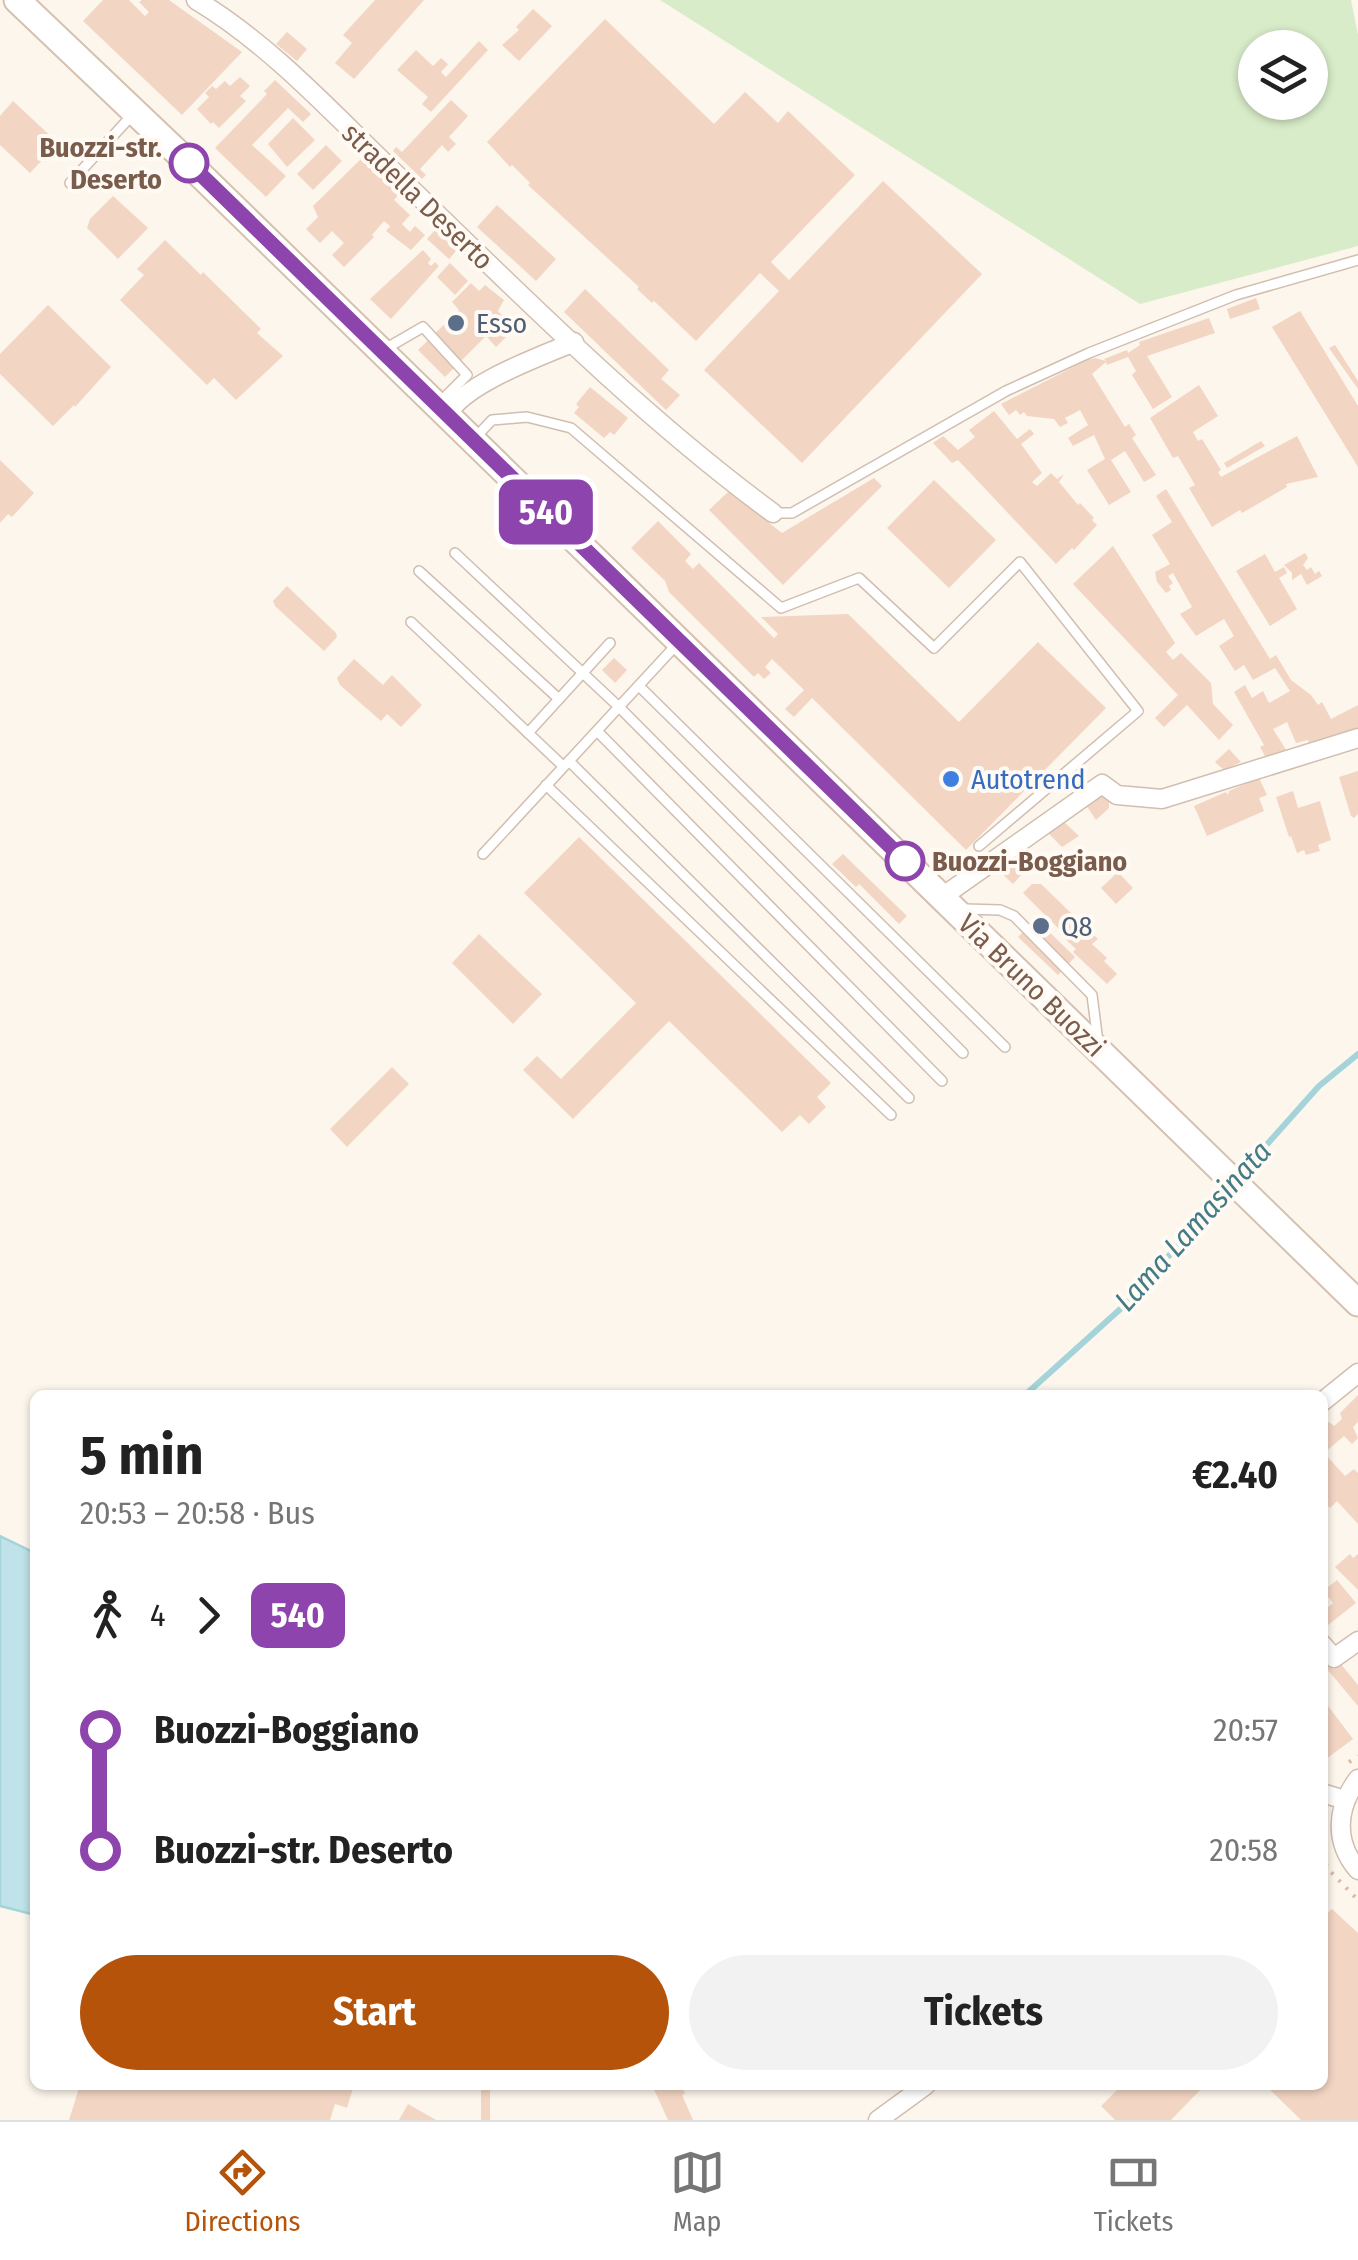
<!DOCTYPE html>
<meta charset="utf-8">
<style>
body{margin:0;font-family:"Fira Sans Condensed",sans-serif;background:#f2f2f2;color:#222;height:100vh;display:flex;flex-direction:column;font-size:38px;white-space:nowrap}
*{box-sizing:border-box;margin:0}
p{font-size:32px;color:#767676}
.icon{flex:none;width:55px;height:55px;fill:none;stroke:currentColor;stroke-width:2;stroke-linecap:round;stroke-linejoin:round}
.map{position:relative;flex:1;overflow:hidden}
.details{position:absolute;left:30px;top:1390px;width:1298px;height:700px;display:flex;flex-direction:column;background:#fff;border-radius:15px;box-shadow:0 2px 8px #0004}
.details>*{flex:none}
.badge{padding:0 20px;border-radius:15px;font-size:35px;line-height:65px}
.buttons{position:absolute;left:1238px;top:30px;display:grid;gap:20px}
.buttons a{display:grid;place-items:center;width:90px;height:90px;border-radius:50%;background:#fff;box-shadow:0 2px 8px #0004;font-size:50px}
.map>.badge{position:absolute;translate:-50% -50%;box-shadow:0 0 0 5px #fff}
.legs{display:flex;align-items:center;gap:15px;height:110px;padding:0 50px;font-size:32px}
.legs p{margin-inline-start:auto}
.summary{display:flex;align-items:center;justify-content:space-between;height:170px;padding:0 50px}
h1{font-size:55px;font-weight:700;line-height:75px}
.button{display:flex;gap:20px;margin-top:auto;padding:20px 50px}
.button a{flex:1;height:115px;border-radius:60px;background:#b45309;color:#fff;font-size:40px;font-weight:700;line-height:115px;text-align:center}
.button a+a{background:#f2f2f2;color:#222}
ul{padding:0 50px;list-style:none}
li{display:flex;align-items:center;gap:35px;height:120px;font-size:38px}
li i{display:grid;place-items:center;width:15px;height:100%;margin:0 12px;background:currentColor}
li i::after{content:'';width:25px;height:25px;margin:-12px;border:8px solid;border-radius:50%;background:#fff}
li p{margin-inline-start:auto}
li:first-child i{background:linear-gradient(#0000 50%,currentColor 0)}
li:last-child i{background:linear-gradient(currentColor 50%,#0000 0)}
.menu{display:flex;justify-content:space-around;align-items:center;height:140px;border-top:2px solid #e0e0e0;background:#fff;font-size:28px;color:#767676}
.menu a{display:grid;justify-items:center;gap:5px}
.menu .on{color:#b45309}
.map>svg:first-child{display:block}
.green{fill:#d8ecc9;fill-rule:evenodd}
.water{fill:#bfe3e8;stroke:#a5d3da;stroke-width:2.5}
.lines{fill:none;stroke-linecap:round;stroke-linejoin:round}
.stream{stroke:#a5d3da;stroke-width:6}
.building{fill:#f3d5c3}
.service-casing{stroke:#d1beb0;stroke-width:12}
.minor-casing{stroke:#d1beb0;stroke-width:21}
.secondary-casing{stroke:#d6c0b0;stroke-width:29}
.path{stroke:#d9b8a5;stroke-width:4;stroke-dasharray:2.5 8;stroke-linecap:butt}
.service{stroke:#fff;stroke-width:9}
.minor{stroke:#fff;stroke-width:18}
.secondary{stroke:#fff;stroke-width:25}
.line-1-casing{stroke:#fff;stroke-width:22}
.line-1{stroke:#8e44ad;stroke-width:15}
.stop-1-dot{fill:#fff;stroke:#8e44ad;stroke-width:5}
.service-dot{fill:#5c6f8a;stroke:#fffaf3;stroke-width:4}
.shop-dot{fill:#3f7fe0;stroke:#fffaf3;stroke-width:4}
.labels{text-anchor:middle;stroke-width:8;stroke-linejoin:round;paint-order:stroke}
.stop-label{font-size:28px;font-weight:bold;fill:#7a5c4d;stroke:#fffaf3;text-anchor:end}
.street-label{font-size:28px;fill:#7a5c4d;stroke:#fffaf3}
.service-label{font-size:28px;fill:#4e5e75;stroke:#fffaf3;text-anchor:start}
.shop-label{font-size:28px;fill:#366cbe;stroke:#fffaf3;text-anchor:start}
.water-label{font-size:30px;font-style:italic;fill:#437c86;stroke:#fffaf3}
</style>
<div class="map">
<svg width="1358" height="2120" viewBox="0 0 1358 2120">
<rect width="100%" height="100%" fill="#fdf6ec"/>
<path class="green" d="M660 0H1351L1358 35V246L1140 304ZM1255 48H1310V102H1255Z"/>
<path class="water" d="M0 1536 35 1553V1915L0 1906Z"/>
<g class="lines">
<g class="stream">
<path d="M1237 1178 1319 1086 1358 1054"/>
<path d="M1025 1395 1127 1303 1229 1188"/>
</g>
</g>
<g class="building">
<path d="M103 0H129L145 16 149 12 139 2 142 0H169L242 52 182 115 83 21Z"/>
<path d="M375 0H424L354 79 335 63 352 43 343 35Z"/>
<path d="M533 9 552 26 519 61 502 45 519 30 516 27Z"/>
<path d="M605 19 714 124 745 92 778 123 788 111 855 175 771 262 789 280 883 181 982 274 802 463 704 370 779 291 760 273 696 341 654 301 652 303 637 289 639 287 528 185 530 183 512 165 510 167 487 142Z"/>
<path d="M287 32 307 49 297 61 276 44Z"/>
<path d="M479 41 488 50 431 112 422 104 428 97 397 70 416 50 433 66 441 58 448 64 441 72 446 77Z"/>
<path d="M240 77 250 86 240 96 246 101 219 128 213 122 211 124 197 109 209 97 205 93 212 86 216 89 225 81 230 86Z"/>
<path d="M275 80 311 114 303 122 288 108 252 145 286 176 266 197 215 148 267 94 264 91Z"/>
<path d="M451 100 468 116 449 137 456 144 448 152 442 145 420 169 426 175 422 179 393 151 396 147 402 152Z"/>
<path d="M13 101 58 143 30 173 0 145V116Z"/>
<path d="M293 118 315 140 287 167 268 144Z"/>
<path d="M326 145 342 161 313 190 297 174Z"/>
<path d="M361 159 399 194 394 200 410 215 402 224 410 232 415 226 425 235 411 250 386 231 390 226 384 221 372 235 374 237 344 267 332 255 344 243 332 231 320 243 306 229 318 217 313 206Z"/>
<path d="M113 196 148 228 118 259 87 228 90 219Z"/>
<path d="M497 205 556 259 536 281 477 227Z"/>
<path d="M436 229 458 249 449 259 427 239Z"/>
<path d="M165 240 201 275 203 272 261 329 257 333 283 356 236 400 214 378 207 385 120 300 144 275 137 269Z"/>
<path d="M423 250 431 259 428 263 431 266 435 262 439 266 391 319 370 299Z"/>
<path d="M450 263 468 281 455 295 437 277Z"/>
<path d="M471 283 479 291 485 285 504 300 498 311 515 328 496 347 486 336 445 377 418 350 459 310 452 302Z"/>
<path d="M585 289 669 370 661 379 680 395 666 410 564 312Z"/>
<path d="M1256 298 1260 309 1230 319 1227 309Z"/>
<path d="M48 305 111 367 75 407 74 405 53 426 0 374V354Z"/>
<path d="M1300 311 1358 406V467L1272 327Z"/>
<path d="M1209 318 1215 333 1147 356 1172 397 1153 409 1132 375 1136 371 1128 357 1107 365 1106 362 1092 374 1125 427 1129 424 1136 435 1132 438 1156 475 1144 482 1125 451 1111 460 1131 492 1109 505 1087 470 1105 459 1094 435 1073 446 1068 438 1088 425 1080 410 1065 418 1068 423 1060 427 1054 419 1027 416 1024 412 1020 415 1016 410 1009 415 1001 404 1085 361 1095 358 1106 361 1104 359 1127 350 1128 353 1140 345 1139 342Z"/>
<path d="M1335 345 1358 381V389L1329 348Z"/>
<path d="M1199 385 1218 416 1193 432 1198 441 1202 439 1221 470 1218 472 1221 477 1297 436 1318 477 1286 484 1287 487 1242 513 1240 510 1212 527 1189 488 1195 485 1178 456 1173 458 1150 418Z"/>
<path d="M590 387 628 418 614 435 610 432 604 438 574 413 579 407 576 404Z"/>
<path d="M994 411 1017 439 1030 429 1034 434 1021 444 1042 473 1032 482 1037 486 1051 473 1057 479 1064 474 1059 482 1078 505 1080 503 1094 518 1092 520 1097 525 1074 550 1072 548 1056 564 958 460 952 463 933 443 943 436 958 450 975 437 969 430Z"/>
<path d="M1261 441 1265 446 1227 468 1224 463Z"/>
<path d="M0 460 34 493 12 517 8 514 0 523Z"/>
<path d="M874 478 882 486 783 585 709 510 729 491 782 533Z"/>
<path d="M934 480 996 540 949 588 887 528Z"/>
<path d="M1166 489 1270 659 1276 655 1291 680 1311 695 1318 705 1322 702 1331 719 1358 705V735L1310 748 1308 740 1296 743 1287 722 1273 729 1288 753 1266 758 1260 747 1264 745 1234 692 1245 685 1252 698 1263 691 1269 703 1290 691 1275 668 1253 680 1244 665 1235 671 1219 646 1234 636 1224 619 1196 636 1180 614 1192 607 1173 573 1168 576 1173 583 1169 586 1171 590 1166 593 1157 582 1155 572 1170 564 1152 535 1172 522 1156 496Z"/>
<path d="M658 521 691 554 685 561 693 569 699 563 774 638 778 634 761 617 848 614 959 722 1038 642 1106 708 966 850 812 698 794 717 785 709 804 690 772 659 765 667 771 673 764 679 758 673 754 677 669 592 665 581 631 548Z"/>
<path d="M1113 546 1175 643 1166 652 1173 660 1181 653 1211 683 1213 704 1233 725 1219 740 1187 705 1164 727 1155 718 1178 695 1073 584Z"/>
<path d="M1305 553 1308 558 1303 565 1307 570 1311 567 1315 574 1319 571 1322 576 1307 585 1301 574 1292 580V573L1284 565Z"/>
<path d="M1265 554 1275 572 1284 567 1287 573 1279 578 1297 609 1270 626 1236 571Z"/>
<path d="M287 586 336 633 337 637 324 651 275 606 273 601Z"/>
<path d="M614 658 627 670 615 683 602 670Z"/>
<path d="M354 659 383 685 392 675 422 705 401 727 387 714 381 721 340 685 337 678Z"/>
<path d="M1229 749 1241 762 1224 770 1215 762Z"/>
<path d="M1358 771V814L1354 818 1351 816 1339 777Z"/>
<path d="M1259 778 1267 795 1259 798 1264 811 1207 836 1194 806 1226 792 1228 795 1229 791Z"/>
<path d="M1293 791 1298 808 1320 801 1331 840 1318 845 1320 851 1306 855 1304 850 1297 853 1291 836 1289 837 1276 797Z"/>
<path d="M1109 796V808L1096 820 1086 805 1097 797Z"/>
<path d="M1063 821 1079 836 1062 847 1047 832Z"/>
<path d="M579 837 831 1083 817 1097 826 1107 809 1124 800 1115 782 1132 669 1021 573 1119 523 1070 537 1056 561 1079 636 1003 524 893Z"/>
<path d="M843 854 907 916 899 924 859 884 856 887 832 864Z"/>
<path d="M1006 859 1022 874 1013 884 995 867Z"/>
<path d="M1118 872 1133 888 1116 904 1101 888Z"/>
<path d="M1032 884H1041L1098 939 1092 944 1107 958 1104 961 1117 974 1107 984 1073 952 1076 949 1059 933 1061 931 1023 893Z"/>
<path d="M1036 919 1075 957 1058 975 1018 937Z"/>
<path d="M479 934 542 994 513 1024 452 963Z"/>
<path d="M392 1067 409 1084 347 1147 330 1129Z"/>
<path d="M1358 1395V1422L1353 1427 1358 1438 1352 1444 1344 1436 1324 1453 1345 1476 1354 1469 1358 1473V1524L1337 1501 1330 1508 1322 1500V1427L1329 1422 1334 1426 1342 1419 1340 1413Z"/>
<path d="M1350 1554 1353 1558 1358 1554V1590L1335 1567Z"/>
<path d="M1337 1580 1356 1603 1328 1625 1322 1612 1333 1603 1323 1591Z"/>
<path d="M1322 1655 1334 1669 1340 1663 1358 1685V1706L1322 1663Z"/>
<path d="M1322 1698 1353 1739 1322 1762Z"/>
<path d="M1332 1909 1358 1933V2120H1301L1265 2085H1322V1917Z"/>
<path d="M80 2085H354L347 2108 335 2104 330 2120H69Z"/>
<rect x="481" y="2085" width="9" height="35"/>
<path d="M652 2085H681L685 2094 682 2095 693 2120H668Z"/>
<path d="M1122 2085H1205L1171 2120H1115L1101 2106Z"/>
<path d="M408 2104 436 2120H399Z"/>
</g>
<g class="lines">
<g class="service-casing">
<g id="service">
<path d="M70 183 133 114"/>
<path d="M385 349 423 327 467 375 439 403"/>
<path d="M475 438 492 420 527 417 571 428 781 608 859 578 934 648 1020 562 1138 711 979 846"/>
<path d="M773 513H792L1006 391 1089 353 1236 295 1358 260"/>
<path d="M455 553 619 707 963 1053"/>
<path d="M419 571 559 699"/>
<path d="M411 622 563 766"/>
<path d="M639 686 1005 1047"/>
<path d="M597 731 942 1081"/>
<path d="M528 733 610 643"/>
<path d="M569 761 909 1098"/>
<path d="M546 785 891 1115"/>
<path d="M483 854 678 643"/>
<path d="M965 909 1000 910 1014 916 1092 995 1098 1042"/>
</g>
</g>
<g class="minor-casing">
<g id="minor">
<path d="M196 0C273 46 337 118 401 179 519 293 641 416 773 513"/>
<path d="M447 415C465 383 539 357 574 342"/>
<path d="M942 897 1102 784 1117 795 1162 799 1358 738"/>
<path d="M1322 1402 1358 1373"/>
<path d="M1322 1644 1334 1658 1358 1641"/>
<path d="M1358 1779C1336 1808 1334 1842 1358 1870"/>
<path d="M1322 1793 1345 1800"/>
<path d="M878 2120 926 2085"/>
</g>
</g>
<g class="secondary-casing">
<path id="secondary" d="M17 0 179 154 1358 1303"/>
</g>
<g class="path">
<path d="M1349 1762 1358 1756"/>
<path d="M1322 1854 1328 1869 1358 1900"/>
</g>
<use href="#service" class="service"/>
<use href="#minor" class="minor"/>
<use href="#secondary" class="secondary"/>
</g>
<g class="lines">
<g class="line-1-casing">
<path id="line-1" d="M189 163 905 861"/>
</g>
<use href="#line-1" class="line-1"/>
</g>
<g class="stop-1-dot">
<circle cx="189" cy="163" r="18"/>
<circle cx="905" cy="861" r="18"/>
</g>
<g class="service-dot">
<circle cx="456" cy="323" r="10"/>
<circle cx="1041" cy="926" r="10"/>
</g>
<circle class="shop-dot" cx="951" cy="779" r="10"/>
<g class="labels">
<g class="stop-label">
<text x="162" y="157">Buozzi-str.<tspan x="162" dy="32">Deserto</tspan></text>
<text x="932" y="871" text-anchor="start">Buozzi-Boggiano</text>
</g>
<g class="street-label">
<text transform="translate(418 196) rotate(44)" y="10">stradella Deserto</text>
<text transform="translate(1032 985) rotate(44)" y="10">Via Bruno Buozzi</text>
</g>
<g class="service-label">
<text x="476" y="333">Esso</text>
<text x="1061" y="936">Q8</text>
</g>
<g class="shop-label">
<text x="971" y="789">Autotrend</text>
</g>
<g class="water-label">
<text transform="translate(1193 1226) rotate(-48)" y="10">Lama Lamasinata</text>
</g>
</g>
</svg>
<div class="buttons">
<a><svg class="icon" aria-label="layers" viewBox="0 0 24 24"><path d="M12 4l9 5-9 5-9-5zM3 14l9 5 9-5"/></svg></a>
</div>
<b class="badge" style="left:546px;top:512px;background:#8e44ad;color:#fff">540</b>
<section class="details">
<div class="summary"><div><h1>5 min</h1><p>20:53 – 20:58 · Bus</p></div><b>€2.40</b></div>
<div class="legs"><svg class="icon" aria-label="walk" viewBox="0 0 24 24"><circle cx="13" cy="4" r="2"/><path d="M13 8l-2 6 4 7M11 14l-3 7M7 12l3-4h3l4 4"/></svg>4<svg class="icon" aria-label="forward" viewBox="0 0 24 24"><path d="M9 5l7 7-7 7"/></svg><b class="badge" style="background:#8e44ad;color:#fff">540</b></div>
<ul>
<li><i style="color:#8e44ad"></i><b>Buozzi-Boggiano</b><p>20:57</p></li>
<li><i style="color:#8e44ad"></i><b>Buozzi-str. Deserto</b><p>20:58</p></li>
</ul>
<div class="button"><a>Start</a><a>Tickets</a></div>
</section>
</div>
<nav class="menu">
<a class="on"><svg class="icon" aria-label="directions" viewBox="0 0 24 24"><path d="M12 3l9 9-9 9-9-9zM9 14v-3h6M13 9l2 2-2 2"/></svg>Directions</a>
<a><svg class="icon" aria-label="map" viewBox="0 0 24 24"><path d="M3 6l6-2 6 2 6-2v14l-6 2-6-2-6 2zM9 4v14M15 6v14"/></svg>Map</a>
<a><svg class="icon" aria-label="tickets" viewBox="0 0 24 24"><path d="M3 7h18v10H3zM15 7v10"/></svg>Tickets</a>
</nav>
